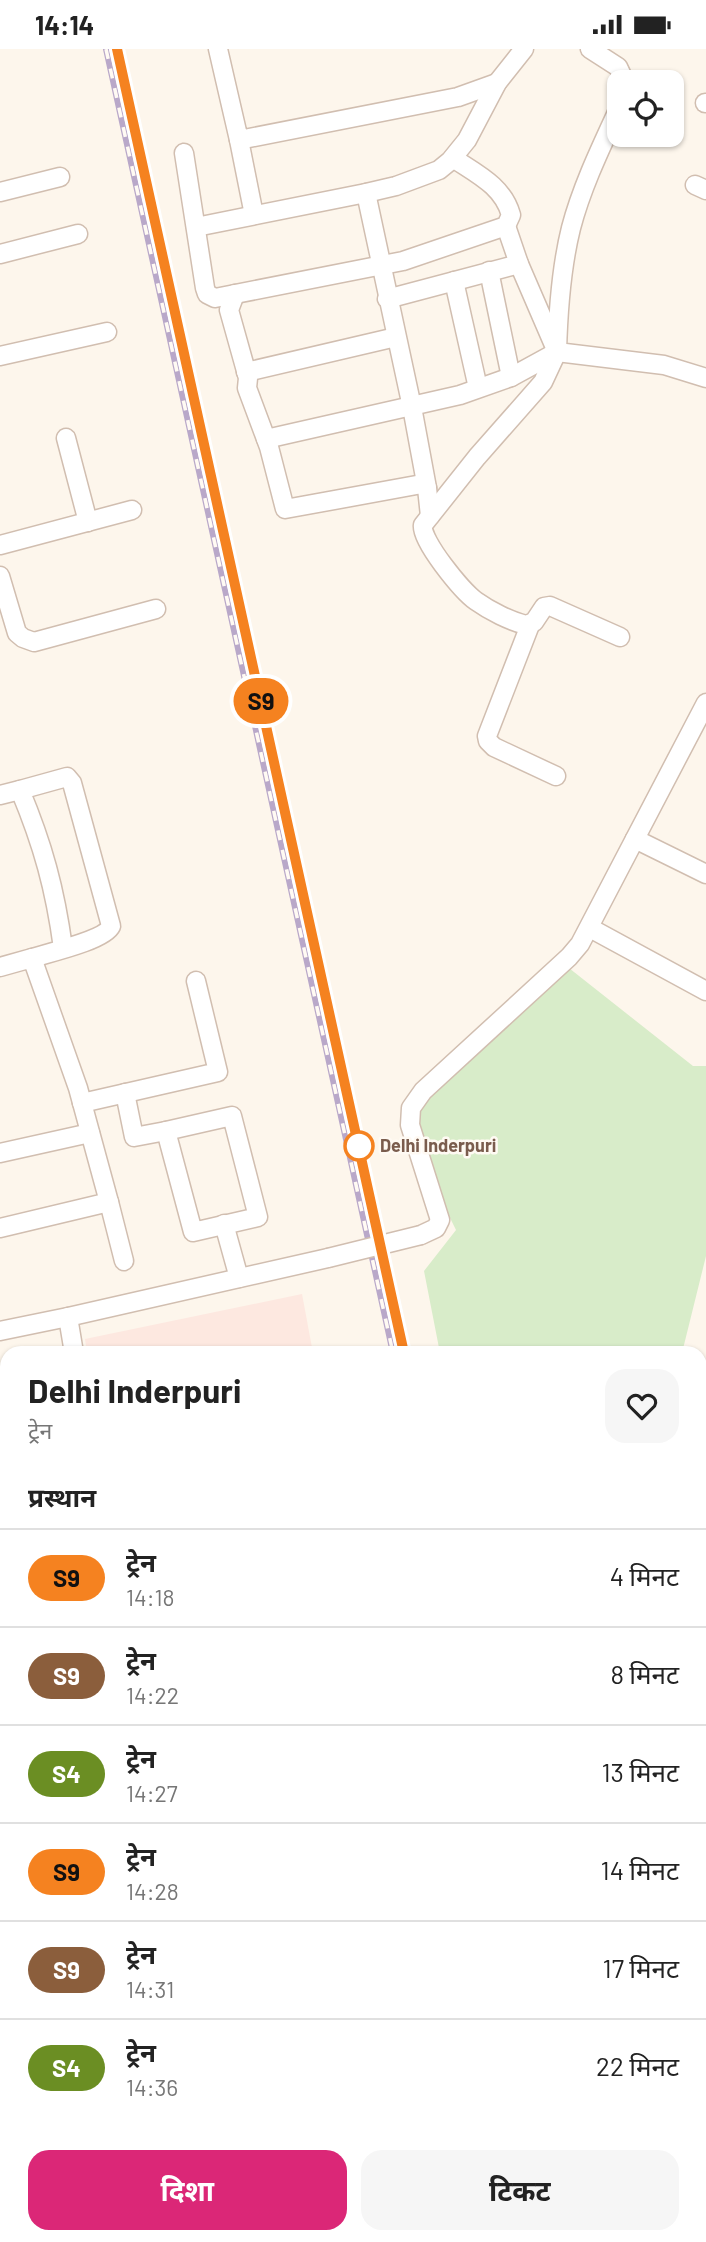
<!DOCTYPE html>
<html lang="hi">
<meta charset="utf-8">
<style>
body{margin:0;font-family:Barlow,"Noto Sans Devanagari",sans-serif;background:#f6f6f6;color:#222;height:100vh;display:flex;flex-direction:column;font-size:26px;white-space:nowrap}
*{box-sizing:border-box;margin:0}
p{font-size:23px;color:#767676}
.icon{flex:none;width:38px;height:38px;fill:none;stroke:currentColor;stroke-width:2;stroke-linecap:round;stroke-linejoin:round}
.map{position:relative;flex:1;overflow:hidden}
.details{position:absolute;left:0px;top:1297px;width:707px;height:898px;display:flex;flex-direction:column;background:#fff;border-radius:21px 21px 0 0;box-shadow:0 2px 5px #0004}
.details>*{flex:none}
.badge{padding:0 14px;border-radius:23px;font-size:24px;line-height:46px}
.buttons{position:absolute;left:607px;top:21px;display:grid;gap:14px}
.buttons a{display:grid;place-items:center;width:77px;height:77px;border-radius:14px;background:#fff;box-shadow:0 2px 5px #0004;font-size:35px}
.map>.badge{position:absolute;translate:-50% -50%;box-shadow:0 0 0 4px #fff}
h2{padding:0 28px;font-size:26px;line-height:63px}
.round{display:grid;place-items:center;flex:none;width:74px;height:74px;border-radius:21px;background:#f6f6f6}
.summary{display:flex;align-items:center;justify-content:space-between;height:119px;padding:0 28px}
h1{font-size:33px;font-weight:700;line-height:52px}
.primary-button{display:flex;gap:14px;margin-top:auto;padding:14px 28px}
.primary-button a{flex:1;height:80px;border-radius:21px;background:#db2777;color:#fff;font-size:28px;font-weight:700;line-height:80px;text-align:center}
.primary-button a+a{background:#f6f6f6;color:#222}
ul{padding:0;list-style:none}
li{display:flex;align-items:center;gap:21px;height:98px;padding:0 28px;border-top:2px solid #e0e0e0}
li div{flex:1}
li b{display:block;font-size:26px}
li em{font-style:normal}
li .badge{min-width:77px;font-weight:700;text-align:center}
.status{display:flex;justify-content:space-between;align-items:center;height:49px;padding:0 35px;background:#fff;direction:ltr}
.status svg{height:19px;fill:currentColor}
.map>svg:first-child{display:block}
.commercial{fill:#fde8e0}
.green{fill:#d8ecc9}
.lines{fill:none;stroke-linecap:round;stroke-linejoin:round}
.minor-casing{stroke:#d1beb0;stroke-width:21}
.minor{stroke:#fff;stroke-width:18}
.rail-casing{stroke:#b9a8c9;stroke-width:6}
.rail{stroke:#fffaf3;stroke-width:3.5;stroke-dasharray:10;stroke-linecap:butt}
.minor-bridge-casing{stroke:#d1beb0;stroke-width:21;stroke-linecap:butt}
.minor-bridge{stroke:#fff;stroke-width:18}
.line-casing{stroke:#fff;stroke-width:16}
.line{stroke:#f58220;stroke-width:10}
.stop-dot{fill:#fff;stroke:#f58220;stroke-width:3.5}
.labels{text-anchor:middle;stroke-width:5;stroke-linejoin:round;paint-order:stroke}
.stop-label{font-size:18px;font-weight:bold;fill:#7a5c4d;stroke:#fffaf3;text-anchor:start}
</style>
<div class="status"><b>14:14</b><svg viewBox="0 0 49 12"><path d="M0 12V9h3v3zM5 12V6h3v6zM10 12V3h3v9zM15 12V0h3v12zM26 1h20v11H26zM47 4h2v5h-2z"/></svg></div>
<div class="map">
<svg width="706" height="2193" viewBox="0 0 706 2193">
<rect width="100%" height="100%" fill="#fdf6ec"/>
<path class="commercial" d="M302 1245 313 1304H87L85 1290Z"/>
<g class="green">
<path d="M555 908 693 1017H706V1207L682 1304H440L424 1222 456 1181 405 1078V1056Z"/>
<path d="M700 1557 706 1571V2193H660L648 2188H700Z"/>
</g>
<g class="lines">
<g class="minor-casing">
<g id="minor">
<path d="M218 0 239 91 458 48 497 34"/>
<path d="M590 0 618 18 625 33"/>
<path d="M705 54H706"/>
<path d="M620 57C602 96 582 137 571 179 562 215 558 265 557 303L664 316 706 329"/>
<path d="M239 91 254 166"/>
<path d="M184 104 205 239 207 245 215 249 403 212 506 177 511 166C503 137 477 125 453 109"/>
<path d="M695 136 706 141"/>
<path d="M0 143 60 128"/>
<path d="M366 144 412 358 427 439"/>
<path d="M506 177 519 215 557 303 543 333 477 408 423 476C420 491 462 542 476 552 490 562 510 572 526 576L534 573 544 558 550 557 620 588"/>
<path d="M196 178 366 144 396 137 439 121 450 112 467 91 497 34 524 0"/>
<path d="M0 205 78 185"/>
<path d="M489 222 511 328"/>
<path d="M454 232 478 339"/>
<path d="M235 245 229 261 248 329 247 339 269 398 285 460 422 435 427 439 430 467"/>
<path d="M387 250 519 215"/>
<path d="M0 307 107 283"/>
<path d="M246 323 396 288"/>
<path d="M66 389 88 473"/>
<path d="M266 390 460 346 511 328 557 303"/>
<path d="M0 496 132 461"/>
<path d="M0 527 17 584 23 589 34 593 156 560"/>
<path d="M530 576 487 687 488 692 494 698 556 727"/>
<path d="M0 746 20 741"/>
<path d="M635 790 706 825"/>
<path d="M590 879 706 942"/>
<path d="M32 909C48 904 105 891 111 877L72 734 67 728 20 741C43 796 55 840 63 899"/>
<path d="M0 918 32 909 78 1039 109 1153 0 1179"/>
<path d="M125 1044 134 1088 166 1082"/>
<path d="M82 1054 218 1023 196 932"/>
<path d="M232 1067 258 1168 193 1183 166 1082Z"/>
<path d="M0 1104 90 1084"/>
<path d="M109 1153 124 1212"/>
<path d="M224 1175 239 1229"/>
<path d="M421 1186 436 1179 440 1171 410 1076 411 1059 423 1042 569 908 580 895 706 654"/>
<path d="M68 1268 74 1304"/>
<path d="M0 1282 68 1268 328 1209"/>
<path d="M700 1404 706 1407"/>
<path d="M0 2005 7 2006"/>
<path d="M0 2097 3 2094 7 2067"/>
<path d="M304 2193 305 2188"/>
</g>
</g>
<use href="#minor" class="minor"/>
<g class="rail-casing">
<g id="rail">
<path d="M106 0 393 1304"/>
<path d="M117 0 404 1304"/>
<path d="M434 2193 436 2188"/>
</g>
</g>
<use href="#rail" class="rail"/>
<g class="minor-bridge-casing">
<path id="minor-bridge" d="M328 1209 421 1186"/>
</g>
<use href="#minor-bridge" class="minor-bridge"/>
</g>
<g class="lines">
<g class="line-casing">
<path id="line" d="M117 0 404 1304"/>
</g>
<use href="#line" class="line"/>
</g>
<circle class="stop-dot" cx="359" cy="1097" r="14"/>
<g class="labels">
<g class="stop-label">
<text x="380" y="1103">Delhi Inderpuri</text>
</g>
</g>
</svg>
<div class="buttons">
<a><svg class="icon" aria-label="locate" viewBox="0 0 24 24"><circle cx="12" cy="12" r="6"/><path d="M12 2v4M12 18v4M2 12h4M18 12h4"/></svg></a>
</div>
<b class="badge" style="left:261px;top:652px;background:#f58220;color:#111">S9</b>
<section class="details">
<div class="summary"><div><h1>Delhi Inderpuri</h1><p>ट्रेन</p></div><a class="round"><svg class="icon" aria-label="heart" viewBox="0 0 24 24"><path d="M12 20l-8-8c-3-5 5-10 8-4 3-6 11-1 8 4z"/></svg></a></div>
<h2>प्रस्थान</h2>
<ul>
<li><span class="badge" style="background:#f58220;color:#111">S9</span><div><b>ट्रेन</b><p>14:18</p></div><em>4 मिनट</em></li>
<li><span class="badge" style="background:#8b5e3c;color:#fff">S9</span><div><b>ट्रेन</b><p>14:22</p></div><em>8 मिनट</em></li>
<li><span class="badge" style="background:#6b8e23;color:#fff">S4</span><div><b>ट्रेन</b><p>14:27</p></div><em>13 मिनट</em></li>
<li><span class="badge" style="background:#f58220;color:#111">S9</span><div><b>ट्रेन</b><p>14:28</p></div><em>14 मिनट</em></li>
<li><span class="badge" style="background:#8b5e3c;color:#fff">S9</span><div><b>ट्रेन</b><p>14:31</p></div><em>17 मिनट</em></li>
<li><span class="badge" style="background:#6b8e23;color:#fff">S4</span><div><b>ट्रेन</b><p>14:36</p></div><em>22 मिनट</em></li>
</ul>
<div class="primary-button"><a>दिशा</a><a>टिकट</a></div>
</section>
</div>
